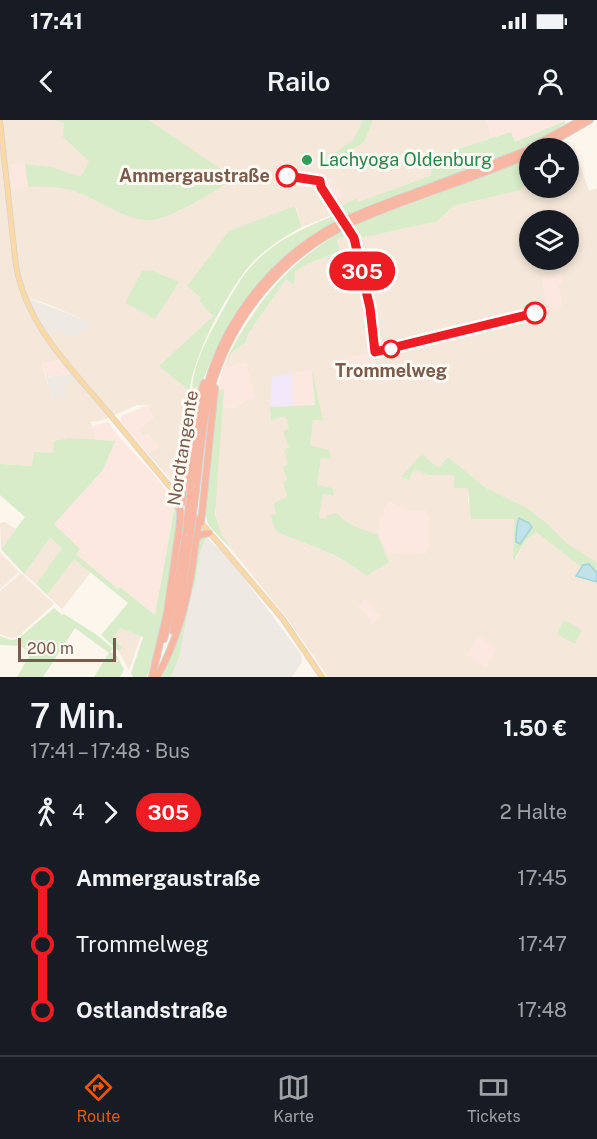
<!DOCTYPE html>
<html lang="de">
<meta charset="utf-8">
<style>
body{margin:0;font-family:"Public Sans",sans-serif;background:#20242c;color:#f1f3f6;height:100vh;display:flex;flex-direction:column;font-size:22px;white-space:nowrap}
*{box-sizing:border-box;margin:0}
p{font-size:20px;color:#9ea1a6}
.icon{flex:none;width:33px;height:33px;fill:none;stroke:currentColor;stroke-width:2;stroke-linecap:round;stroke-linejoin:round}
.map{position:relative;height:557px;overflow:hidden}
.details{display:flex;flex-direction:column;background:#171b24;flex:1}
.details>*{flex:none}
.badge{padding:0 12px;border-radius:20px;font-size:21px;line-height:39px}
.tools{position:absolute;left:519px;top:18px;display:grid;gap:12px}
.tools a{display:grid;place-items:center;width:60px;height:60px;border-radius:50%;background:#171b24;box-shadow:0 3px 9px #0003;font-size:30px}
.scale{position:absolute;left:18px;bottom:15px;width:98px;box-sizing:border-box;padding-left:6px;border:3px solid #7a5c4d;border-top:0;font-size:16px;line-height:21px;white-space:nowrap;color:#7a5c4d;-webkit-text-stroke:4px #fffaf3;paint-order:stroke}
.map>.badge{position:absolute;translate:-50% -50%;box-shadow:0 0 0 3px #fff}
.legs{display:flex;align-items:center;gap:9px;height:66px;padding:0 30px;font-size:20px}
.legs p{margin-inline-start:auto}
.overview{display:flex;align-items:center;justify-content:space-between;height:102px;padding:0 30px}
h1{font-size:33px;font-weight:600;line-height:45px}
ul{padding:0 30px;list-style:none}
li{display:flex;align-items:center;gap:21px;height:66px;font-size:22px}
li i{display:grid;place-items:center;width:9px;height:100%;margin:0 8px;background:currentColor}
li i::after{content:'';width:15px;height:15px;margin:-8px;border:4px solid;border-radius:50%;background:#171b24}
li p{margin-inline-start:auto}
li:first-child i{background:linear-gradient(#0000 50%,currentColor 0)}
li:last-child i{background:linear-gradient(currentColor 50%,#0000 0)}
.status{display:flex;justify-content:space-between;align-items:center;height:42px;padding:0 30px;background:#171b24;direction:ltr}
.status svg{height:16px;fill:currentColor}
header{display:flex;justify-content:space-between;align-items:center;height:78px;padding:0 30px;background:#171b24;font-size:27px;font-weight:600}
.tabs{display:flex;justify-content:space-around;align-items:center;height:84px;border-top:2px solid #363941;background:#171b24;font-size:16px;color:#9ea1a6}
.tabs a{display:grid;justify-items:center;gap:3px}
.tabs .on{color:#ea580c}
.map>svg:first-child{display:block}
.residential{fill:#f5e8da;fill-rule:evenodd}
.commercial{fill:#fde8e0}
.industrial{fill:#efe9e4}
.education{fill:#f3e8fa}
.green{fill:#d8ecc9}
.water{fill:#bfe3e8;stroke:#a5d3da;stroke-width:1.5}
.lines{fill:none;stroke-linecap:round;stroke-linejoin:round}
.major-casing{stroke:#dad1cd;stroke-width:6}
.highway-casing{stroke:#dad1cd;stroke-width:8}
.major{stroke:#fbd9a5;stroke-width:4.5}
.highway{stroke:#f7b7a3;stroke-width:6}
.highway-bridge-casing{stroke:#dad1cd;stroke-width:8;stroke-linecap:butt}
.highway-bridge{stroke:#f7b7a3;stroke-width:6}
.line-1-casing{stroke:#fff;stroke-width:14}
.line-1{stroke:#ee1d23;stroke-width:9}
.leisure-dot{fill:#2e9e5b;stroke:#fffaf3;stroke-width:2}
.stop-1-dot{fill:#fff;stroke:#ee1d23;stroke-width:3}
.labels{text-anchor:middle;stroke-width:6;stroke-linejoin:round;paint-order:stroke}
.leisure-label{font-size:18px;fill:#27864d;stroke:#fffaf3;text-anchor:start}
.stop-label{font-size:18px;font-weight:bold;fill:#7a5c4d;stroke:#fffaf3;text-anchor:end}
.street-label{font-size:18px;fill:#7a5c4d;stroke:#fffaf3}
</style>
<div class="status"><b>17:41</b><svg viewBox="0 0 49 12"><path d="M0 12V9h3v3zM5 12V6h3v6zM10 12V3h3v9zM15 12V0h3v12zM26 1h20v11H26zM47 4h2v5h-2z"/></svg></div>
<header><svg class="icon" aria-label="back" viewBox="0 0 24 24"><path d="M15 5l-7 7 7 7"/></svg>Railo<svg class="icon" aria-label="person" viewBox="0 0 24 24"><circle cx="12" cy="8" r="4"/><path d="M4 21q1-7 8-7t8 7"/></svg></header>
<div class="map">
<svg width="597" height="557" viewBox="0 0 597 557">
<rect width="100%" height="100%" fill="#fdf6ec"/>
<g class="residential">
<path d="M0 0H487L492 18 428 39 432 55 358 82 355 78 336 89 330 81 337 93 302 107 296 86 229 112 187 166 201 178 199 181 213 196 160 246 187 269 200 267 192 287 183 288 182 339 165 353 148 334 158 326 148 314 144 317 139 311 140 307 153 298 148 285H137L103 300 91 302 96 320H69L53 333 32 346 0 344ZM29 178 45 183 84 200 62 209ZM58 240 70 254 63 267 52 279 42 245Z"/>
<path d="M574 27 589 71 597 68V444L568 424 548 404 527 388 486 368 448 337 439 348H414L428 355H454L469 368 468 382 514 399 516 439 526 420 536 412 581 447 578 451 597 462V557H328L286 497 231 429 221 413 217 402 215 387 222 287 235 288 244 281 254 278 246 243 223 248 228 236 246 222 248 214 286 159 305 145 340 131 337 120 350 113 353 119 438 101 453 86 521 70 529 55 530 68H568L569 31ZM530 100H568V140H530ZM315 285 322 301 313 300 309 326 321 337 317 365 333 375 323 374 319 397 326 399 337 393 366 456 353 445 324 431 275 411 272 395 277 394 287 377 284 362 287 360 289 344 284 330 289 327V308L285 296 271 301 270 287Z"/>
<path d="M5 402 16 409 1 429 0 403Z"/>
<path d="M50 418 62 428 36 464 24 454Z"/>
<path d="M0 432 19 452 0 469Z"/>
<path d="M74 438 91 452 62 489 47 475Z"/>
<path d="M21 453 54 484 17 517 11 518 0 514V471Z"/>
<path d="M120 508 141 516 129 550 119 532 110 522Z"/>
</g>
<g class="commercial">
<path d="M487 0H564L565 1 515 23 511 12 492 18Z"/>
<path d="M25 44 28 67 12 68 9 45Z"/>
<path d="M333 57 342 75 331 81 321 67 320 61Z"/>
<path d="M561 154 563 163 558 165 563 186 549 189 541 159Z"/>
<path d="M375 232 376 247 388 245 391 260 378 264 377 255 349 260 343 238Z"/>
<path d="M58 240 70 254 46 257 42 244Z"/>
<path d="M246 243 255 278 244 281 235 288 222 287 223 269 217 270 223 248Z"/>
<path d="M312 249 315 285 293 286 292 253Z"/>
<path d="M148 285 153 298 140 307 142 309 139 311 144 317 148 314 158 326 148 334 121 302V296Z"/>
<path d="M108 302 119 317 157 358 175 383 155 495 120 467 118 469 75 434 79 429 54 404 103 350 114 321 96 320 92 306Z"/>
<path d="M182 339V360L176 365 165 353Z"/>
<path d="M388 381 408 390H426L429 399V426L425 434 405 433 387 435 379 413 380 399Z"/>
<path d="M365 480 374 486 372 489 381 495 372 504 366 493 358 487Z"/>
<path d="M479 516 496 529 486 548 467 534Z"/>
</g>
<g class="industrial">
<path d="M28 178 84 200 92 205 67 218 62 209 50 215 40 203Z"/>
<path d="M70 254 74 259 63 267 66 276 52 279 46 257Z"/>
<path d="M206 417 220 430 243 457 301 534 302 542 292 557H171L181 534 179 532 192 470 195 467 200 433Z"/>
</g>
<path class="education" d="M292 253 293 286 270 287 272 257Z"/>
<g class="green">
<path d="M54 0H149L235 59C213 71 175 97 152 100 128 103 97 78 74 71 58 66 44 66 28 67L25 44 52 47 81 57 89 41 63 17 64 3Z"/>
<path d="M363 0H373L364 22 323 48 319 44 353 20Z"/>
<path d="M565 1 566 3 536 22 516 31 344 97 339 87 356 78 358 82 432 55 427 39 511 12 515 22Z"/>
<path d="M529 39V55L521 70 453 86 438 101 356 119 349 107Z"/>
<path d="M295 86 302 107C288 114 272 125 260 135 233 158 194 234 190 269H187L159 246 213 196 199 181 201 178 187 166 229 111Z"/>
<path d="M336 95 339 100C306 120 271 147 247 177 226 204 213 236 200 267L192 268C194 243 206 221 218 199 226 185 234 169 244 155 266 125 302 108 336 95Z"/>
<path d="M347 109 350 113 337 120 340 131 305 145 295 152 294 165 286 159 248 214 246 222 228 236C258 180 291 139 347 109Z"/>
<path d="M151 150 179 162 155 199 125 183 142 151Z"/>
<path d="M312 249 323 301 313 300 310 325 329 330 331 339 321 338 317 365 333 368 334 376 323 374 319 397 326 399 327 395 337 393C346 405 363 410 377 414L389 442 366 456C340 433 306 425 275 411L271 395 276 394 274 383 287 377 283 362 287 360 283 347 288 344 284 330 289 327 283 312 289 308 285 296 271 301 270 287 315 285Z"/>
<path d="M224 269 215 394 221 413 231 429 209 406 204 391 217 270Z"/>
<path d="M192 287 190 298 184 362 178 367 176 365 182 359 183 288Z"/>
<path d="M69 318 115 321 103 350 54 404 80 429 76 434 118 469 120 467 155 495 175 384C184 413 159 526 147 557H133L131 553 143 517 120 508 112 520 122 527 119 531 101 515 128 483 74 439 47 475 36 464 62 428 50 418 24 454 1 429 25 397 0 375V344L32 346 34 332 53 333 54 321Z"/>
<path d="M422 334 438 348 448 337 486 368 527 388 548 404 568 424 595 441 597 444V453L595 450 583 445 581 447 536 412 526 420 513 442 514 399H471L468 368H454V355H428L414 349 409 360 401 357Z"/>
<path d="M204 415 206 417 200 433 195 467 192 470 180 532 181 533 171 557H162C180 511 194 468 199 419Z"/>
<path d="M54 488 62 495 64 494 94 513 113 528 110 532 117 536 124 550 120 557H94L109 533 75 508 43 557H17L31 533 20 526 0 525V516L11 520 18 519Z"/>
<path d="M564 500 582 510 575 524 557 514Z"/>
</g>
<g class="water">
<path d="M519 398 529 403 532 407 520 424 516 422C516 413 516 406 519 398Z"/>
<path d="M589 444 597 453V462L576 456 583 445Z"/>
</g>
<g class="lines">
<g class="major-casing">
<g id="major">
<path d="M0 1 16 146C27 206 70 247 108 292 133 322 158 353 184 383"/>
<path d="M192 392 282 498 322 557"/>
</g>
</g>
<g class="highway-casing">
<g id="highway">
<path d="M530 28 581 0"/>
<path d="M541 28 590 0"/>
<path d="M191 365C195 332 197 298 207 266 226 197 275 137 338 104 364 90 392 81 419 71 456 57 493 44 530 29"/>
<path d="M196 371C200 338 202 304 210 272 230 199 282 134 351 103 410 77 471 60 530 34"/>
<path d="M184 382 193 299 204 263"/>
<path d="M201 403 215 268"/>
<path d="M197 418 200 415 209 413"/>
<path d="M173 511 182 472 190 417"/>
<path d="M164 519 175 477 186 411"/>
<path d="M152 557 167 493 180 402V390L175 372"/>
<path d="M157 557C179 518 190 471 195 427 196 418 199 409 198 399"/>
</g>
</g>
<use href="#major" class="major"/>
<use href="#highway" class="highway"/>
<g class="highway-bridge-casing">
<g id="highway-bridge">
<path d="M186 411 191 365"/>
<path d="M190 417 196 371"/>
</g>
</g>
<use href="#highway-bridge" class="highway-bridge"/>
</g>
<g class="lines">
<g class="line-1-casing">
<path id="line-1" d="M287 56 320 61 321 67 354 118 370 188 375 232 535 193"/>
</g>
<use href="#line-1" class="line-1"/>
</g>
<circle class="leisure-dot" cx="307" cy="40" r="6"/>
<g class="stop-1-dot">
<circle cx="287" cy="56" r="10"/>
<circle cx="535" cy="193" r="10"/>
<circle cx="391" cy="229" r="8"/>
</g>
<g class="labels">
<g class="leisure-label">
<text x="319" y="46">Lachyoga Oldenburg</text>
</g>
<g class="stop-label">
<text x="270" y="62">Ammergaustraße</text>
<text x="391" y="257" text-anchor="middle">Trommelweg</text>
</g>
<g class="street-label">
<text transform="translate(183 328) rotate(-81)" y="6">Nordtangente</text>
</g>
</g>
</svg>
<div class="tools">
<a><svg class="icon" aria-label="locate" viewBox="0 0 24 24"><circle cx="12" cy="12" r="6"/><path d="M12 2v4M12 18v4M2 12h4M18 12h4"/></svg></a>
<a><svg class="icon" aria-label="layers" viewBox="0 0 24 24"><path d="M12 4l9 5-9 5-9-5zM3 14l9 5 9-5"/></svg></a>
</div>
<div class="scale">200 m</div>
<b class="badge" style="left:362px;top:151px;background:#ee1d23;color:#fff">305</b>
</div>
<section class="details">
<div class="overview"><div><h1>7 Min.</h1><p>17:41 – 17:48 · Bus</p></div><b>1.50 €</b></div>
<div class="legs"><svg class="icon" aria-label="walk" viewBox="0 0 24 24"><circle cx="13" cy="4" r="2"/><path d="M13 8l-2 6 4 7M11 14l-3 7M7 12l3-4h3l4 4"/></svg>4<svg class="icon" aria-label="forward" viewBox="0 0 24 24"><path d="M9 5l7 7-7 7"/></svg><b class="badge" style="background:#ee1d23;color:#fff">305</b><p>2 Halte</p></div>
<ul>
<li><i style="color:#ee1d23"></i><b>Ammergaustraße</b><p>17:45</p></li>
<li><i style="color:#ee1d23"></i><span>Trommelweg</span><p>17:47</p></li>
<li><i style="color:#ee1d23"></i><b>Ostlandstraße</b><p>17:48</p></li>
</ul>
</section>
<nav class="tabs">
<a class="on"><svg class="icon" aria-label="directions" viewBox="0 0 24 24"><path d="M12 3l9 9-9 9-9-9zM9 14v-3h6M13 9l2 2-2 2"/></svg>Route</a>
<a><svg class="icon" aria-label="map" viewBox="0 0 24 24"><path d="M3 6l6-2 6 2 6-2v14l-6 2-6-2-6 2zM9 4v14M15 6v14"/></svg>Karte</a>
<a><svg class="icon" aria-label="tickets" viewBox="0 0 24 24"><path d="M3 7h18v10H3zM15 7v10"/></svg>Tickets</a>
</nav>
